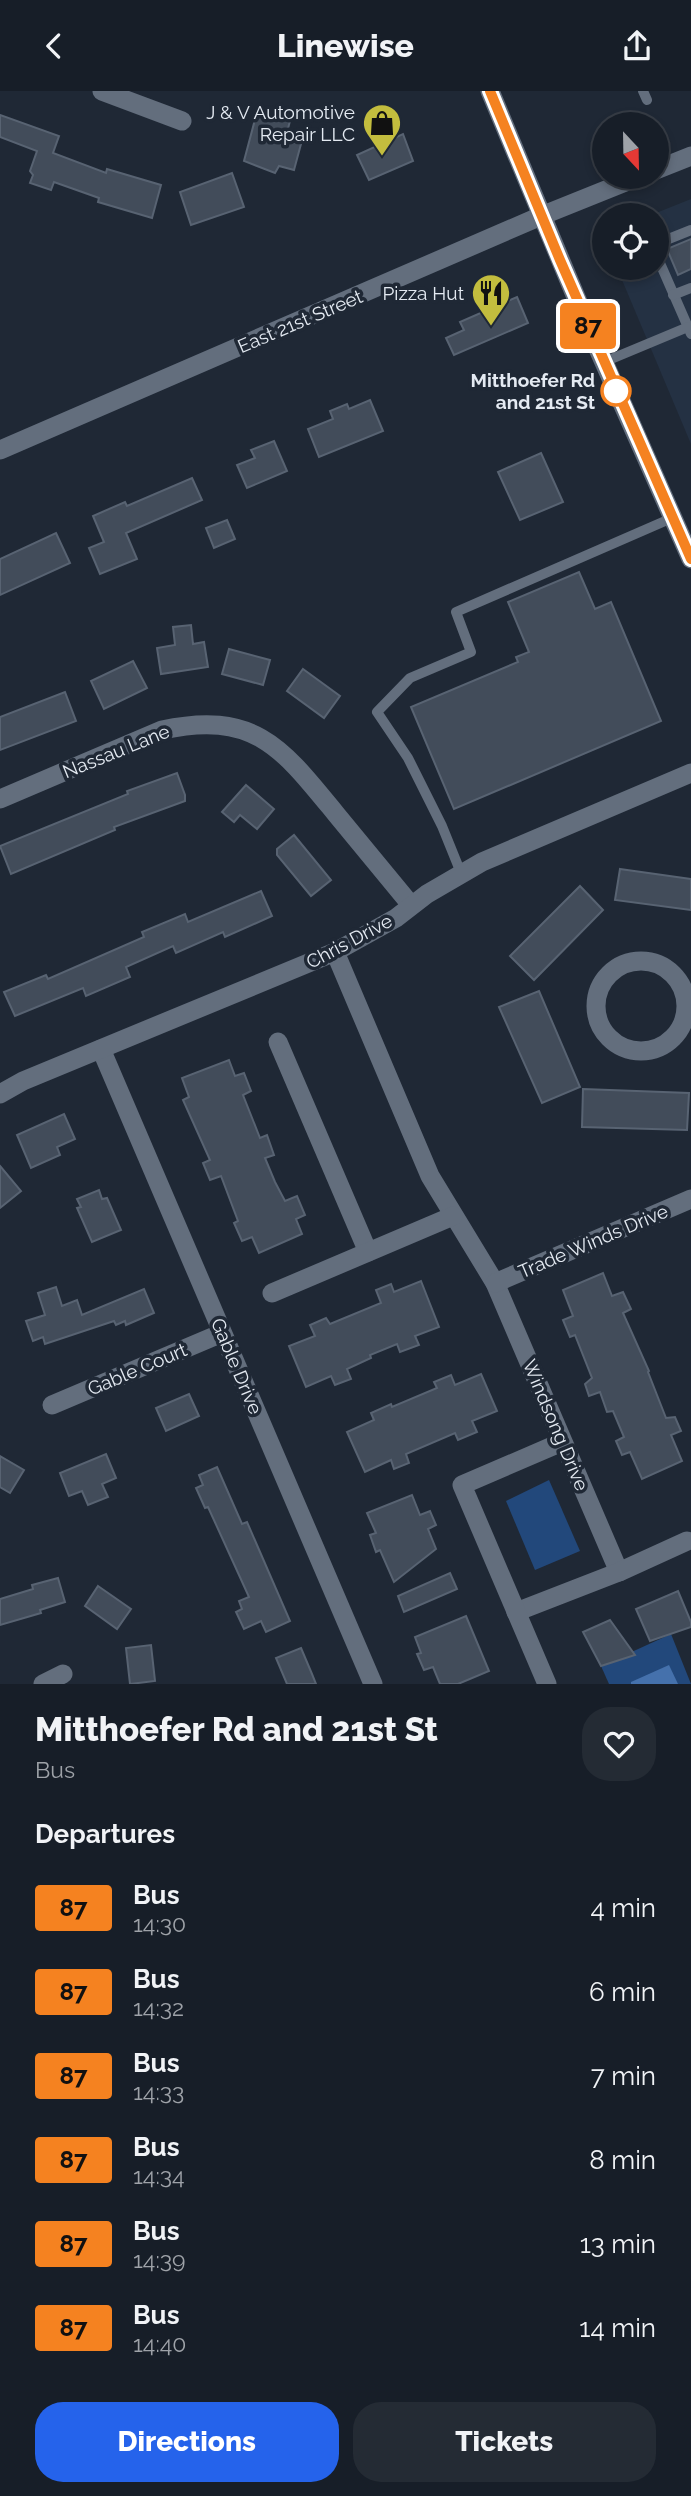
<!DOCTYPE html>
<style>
body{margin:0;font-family:Raleway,sans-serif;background:#242b34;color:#f1f3f6;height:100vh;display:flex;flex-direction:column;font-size:26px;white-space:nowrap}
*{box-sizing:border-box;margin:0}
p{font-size:23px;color:#9ea2a8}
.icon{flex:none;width:38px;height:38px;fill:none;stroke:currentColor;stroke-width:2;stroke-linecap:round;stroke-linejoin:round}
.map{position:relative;height:1593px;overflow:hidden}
.drawer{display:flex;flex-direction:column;background:#171e28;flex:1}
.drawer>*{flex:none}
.badge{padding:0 14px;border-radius:5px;font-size:24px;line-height:46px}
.needle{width:46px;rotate:158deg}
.tools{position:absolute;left:592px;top:21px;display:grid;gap:14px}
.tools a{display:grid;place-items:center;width:77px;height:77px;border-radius:50%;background:#171e28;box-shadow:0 4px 10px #0003,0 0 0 2px #363c45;font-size:35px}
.map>.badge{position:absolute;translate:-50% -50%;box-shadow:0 0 0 4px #fff}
h2{padding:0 35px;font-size:26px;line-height:63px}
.round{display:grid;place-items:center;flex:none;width:74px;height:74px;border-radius:28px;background:#242b34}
.head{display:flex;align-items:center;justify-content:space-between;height:119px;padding:0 35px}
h1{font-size:33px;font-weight:800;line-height:52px}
.primary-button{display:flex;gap:14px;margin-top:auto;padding:14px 35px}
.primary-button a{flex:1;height:80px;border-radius:28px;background:#2563eb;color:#fff;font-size:28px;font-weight:800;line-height:80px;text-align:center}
.primary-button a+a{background:#242b34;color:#f1f3f6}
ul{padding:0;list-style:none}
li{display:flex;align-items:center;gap:21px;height:84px;padding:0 35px}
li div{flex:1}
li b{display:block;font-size:26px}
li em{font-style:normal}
li .badge{min-width:77px;font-weight:700;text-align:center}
header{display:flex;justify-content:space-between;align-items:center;height:91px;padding:0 35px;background:#171e28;font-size:32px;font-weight:800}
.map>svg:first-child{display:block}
.built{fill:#243143}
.green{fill:#22487b}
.water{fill:#4571ac}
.building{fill:#424c5a;stroke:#586372;stroke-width:2}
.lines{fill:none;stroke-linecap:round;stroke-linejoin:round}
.service{stroke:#636e7d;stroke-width:10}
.minor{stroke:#636e7d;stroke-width:19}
.secondary{stroke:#636e7d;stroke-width:19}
.line-casing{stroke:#fff;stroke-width:16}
.line{stroke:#f58220;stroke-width:10}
.stop-dot{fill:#fff;stroke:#f58220;stroke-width:3.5}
.labels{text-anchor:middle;stroke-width:7;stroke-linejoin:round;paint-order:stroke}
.poi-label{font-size:19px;fill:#e4eaf2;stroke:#1f2835;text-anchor:end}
.street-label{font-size:19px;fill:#e4eaf2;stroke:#1f2835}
.stop-label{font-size:19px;font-weight:bold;fill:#e4eaf2;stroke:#1f2835;text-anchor:end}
</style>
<header><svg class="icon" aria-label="back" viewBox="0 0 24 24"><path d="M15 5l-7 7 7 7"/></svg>Linewise<svg class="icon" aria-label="share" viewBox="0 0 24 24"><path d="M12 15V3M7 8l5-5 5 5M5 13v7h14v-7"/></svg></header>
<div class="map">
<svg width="691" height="1593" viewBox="0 0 691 1593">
<rect width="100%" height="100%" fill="#1f2835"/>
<path class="built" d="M691 108V353L617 177H656V124H651Z"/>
<g class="green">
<path d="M549 1389 580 1460 535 1479 506 1410Z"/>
<path d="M671 1543 691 1593H609L601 1575Z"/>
</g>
<path class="water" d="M669 1574 678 1593H631V1591Z"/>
<g class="building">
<path d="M257 21 290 30 285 49 301 53 294 79 279 75 275 82 244 70Z"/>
<path d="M0 24 59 45 53 62 106 82 107 78 161 94 152 127 98 111 99 107 54 91 51 99 30 92 33 84 30 80 37 60 0 46Z"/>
<path d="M403 43 413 70 369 89 357 64Z"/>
<path d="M232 82 244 116 191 134 180 101Z"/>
<path d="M691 148V178L678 184 667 158Z"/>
<path d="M517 206 528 232 454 264 446 247 464 239 460 231Z"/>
<path d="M370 309 383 340 319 366 308 338 333 328 330 320 347 313 349 318Z"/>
<path d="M274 350 287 380 247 397 237 374 255 367 251 359Z"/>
<path d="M541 362 563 411 520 429 498 381Z"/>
<path d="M192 387 202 409 126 442 137 468 100 483 89 457 104 451 93 425 125 411 127 415Z"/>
<path d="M227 429 235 448 214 457 206 437Z"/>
<path d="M56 442 70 472 0 504V468Z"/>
<path d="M579 481 595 518 611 511 661 630 454 718 411 616 518 571 516 566 529 561 508 511Z"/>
<path d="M191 534 193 553 204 551 208 576 161 583 157 557 175 554 173 536Z"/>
<path d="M229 558 270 569 263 594 222 583Z"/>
<path d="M133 570 147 597 104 618 91 590Z"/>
<path d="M303 578 340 605 324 627 287 600Z"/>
<path d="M65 601 76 630 0 659V626Z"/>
<path d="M177 682 185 704V710L114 736 115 739 11 783 0 755 128 703 127 700Z"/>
<path d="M246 694 274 718 257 738 240 724 234 731 222 721Z"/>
<path d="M294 744 331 789 311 805 277 764V758Z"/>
<path d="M620 778 691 788V819L615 809Z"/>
<path d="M580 795 603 819 534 889 510 865Z"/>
<path d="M261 800 272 825 225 846 223 841 176 862 173 855 126 876 130 886 86 905 83 897 15 925 4 901 46 884 48 888 144 846 142 841 185 823 188 831Z"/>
<path d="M539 900 580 996 542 1012 499 916Z"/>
<path d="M229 969 235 985 244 982 251 1000 243 1004 260 1047 267 1044 274 1064 265 1067 275 1091 285 1110 297 1105 305 1124 296 1128 302 1143 259 1162 252 1146 242 1150 234 1132 238 1130 221 1085 210 1089 203 1072 210 1069 183 1009 189 1006 182 987Z"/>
<path d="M583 998 689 1002 687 1039 582 1036Z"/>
<path d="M64 1023 75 1048 57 1056 60 1064 31 1077 17 1044Z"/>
<path d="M0 1075 21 1100 0 1117Z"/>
<path d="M99 1099 102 1108 107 1107 121 1139 92 1151 77 1117 81 1116 77 1108Z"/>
<path d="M603 1182 612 1205 623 1201 631 1218 623 1222 649 1280 648 1281 666 1327 675 1326 681 1340 671 1344 682 1370 642 1388 630 1361 622 1364 616 1350 624 1346 613 1320 607 1321 600 1301 589 1305 585 1293 592 1287 575 1244 570 1246 563 1229 573 1225 563 1199Z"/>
<path d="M421 1190 439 1236 415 1245 419 1254 400 1261 397 1253 370 1264 371 1267 347 1278 351 1288 335 1294 331 1285 306 1296 289 1255 315 1245 310 1234 326 1227 330 1233 381 1212 376 1199 391 1193 394 1201Z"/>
<path d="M56 1196 62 1215 77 1209 82 1224 144 1198 154 1222 126 1234 125 1230 116 1234 114 1230 45 1253 43 1246 33 1250 26 1230 45 1224 38 1202Z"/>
<path d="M481 1283 497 1320 472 1330 477 1341 458 1349 455 1342 406 1363 409 1372 394 1378 391 1369 365 1381 347 1341 374 1329 371 1322 391 1313 392 1316 437 1297 434 1291 451 1284 455 1294Z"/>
<path d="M189 1303 199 1325 166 1340 156 1317Z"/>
<path d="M106 1363 116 1387 102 1393 108 1406 88 1414 82 1400 69 1405 60 1382Z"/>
<path d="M0 1365 24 1379 10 1402 0 1396Z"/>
<path d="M217 1376 242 1433 247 1431 290 1530 266 1541 261 1530 244 1538 236 1521 242 1518 239 1510 249 1506 208 1416 205 1417 196 1397 203 1394 199 1384Z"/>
<path d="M412 1404 420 1424 430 1420 436 1434 428 1438 436 1458 394 1491 380 1459 376 1461 370 1444 376 1442 367 1422Z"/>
<path d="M450 1482 457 1498 404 1521 398 1505Z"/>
<path d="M58 1487 65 1511 40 1519 41 1522 0 1534V1508L33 1498 32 1494Z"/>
<path d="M98 1495 131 1518 117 1538 85 1515Z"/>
<path d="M678 1500 691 1531V1536L650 1550 636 1518Z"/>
<path d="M466 1525 489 1580 458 1593H440L433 1576 424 1579 417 1563 421 1562 415 1546Z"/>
<path d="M610 1529 635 1564 601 1575 583 1541Z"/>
<path d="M151 1554 155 1590 130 1593 126 1557Z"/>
<path d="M301 1557 312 1583 316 1593H287L276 1567Z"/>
</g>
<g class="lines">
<g class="service">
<path d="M643 0 647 9"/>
<path d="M656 153 691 139"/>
<path d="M656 163 691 243"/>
<path d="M673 204 691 197"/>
<path d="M604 271 688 236"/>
<path d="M461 782 442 735 408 667 377 621 410 587 471 561 456 521 672 427"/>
</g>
<g class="minor">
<path d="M102 0 182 30"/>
<path d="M0 708 162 639C255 619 282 657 336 723 361 753 386 784 411 814"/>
<path d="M335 861 430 1085 495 1192 619 1481"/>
<circle cx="641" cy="915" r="45"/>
<path d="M278 951 368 1161"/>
<path d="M101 958 373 1593"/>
<path d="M0 1003 23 990 335 861 396 827 427 803 482 771 691 682"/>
<path d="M495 1192 691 1108"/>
<path d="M272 1202 453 1125"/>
<path d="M52 1314 222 1242"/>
<path d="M516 1521 619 1481 687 1450"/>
<path d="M43 1593 63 1583"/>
<path d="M547 1593 462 1394 562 1351"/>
</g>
<g class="secondary">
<path d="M490 0 588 235 691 468"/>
<path d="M656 79 691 65"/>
<path d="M0 359 541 125 638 86"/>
</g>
</g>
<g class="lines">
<g class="line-casing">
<path id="line" d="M490 0 560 169 691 468"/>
</g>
<use href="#line" class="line"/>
</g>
<defs>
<g id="shop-pin" transform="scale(2.0125)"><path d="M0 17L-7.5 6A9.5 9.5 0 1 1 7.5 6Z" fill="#c3bd3e" stroke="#1f2835"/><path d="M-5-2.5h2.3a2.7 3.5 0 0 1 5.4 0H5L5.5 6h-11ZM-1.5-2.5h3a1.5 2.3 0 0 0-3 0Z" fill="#111"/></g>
<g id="restaurant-pin" transform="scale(2.0125)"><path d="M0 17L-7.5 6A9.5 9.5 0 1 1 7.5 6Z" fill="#c3bd3e" stroke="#1f2835"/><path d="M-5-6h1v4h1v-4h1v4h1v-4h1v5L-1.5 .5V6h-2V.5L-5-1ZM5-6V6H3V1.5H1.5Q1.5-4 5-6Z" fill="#111"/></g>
</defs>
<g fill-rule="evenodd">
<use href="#shop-pin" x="382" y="32"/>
<use href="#restaurant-pin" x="491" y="202"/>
</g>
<circle class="stop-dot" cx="616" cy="300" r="14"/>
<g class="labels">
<g class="poi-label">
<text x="355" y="28">J &amp; V Automotive<tspan x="355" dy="22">Repair LLC</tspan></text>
<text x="464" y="209">Pizza Hut</text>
</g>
<g class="street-label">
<text transform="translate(300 230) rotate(-23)" y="7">East 21st Street</text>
<text transform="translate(116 660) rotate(-22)" y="7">Nassau Lane</text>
<text transform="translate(349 850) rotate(-28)" y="7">Chris Drive</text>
<text transform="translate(593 1150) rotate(-23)" y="7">Trade Winds Drive</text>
<text transform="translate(237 1275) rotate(67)" y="7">Gable Drive</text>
<text transform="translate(137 1278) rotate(-23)" y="7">Gable Court</text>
<text transform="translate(556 1334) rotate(67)" y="7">Windsong Drive</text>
</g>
<g class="stop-label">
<text x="595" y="296">Mitthoefer Rd<tspan x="595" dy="22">and 21st St</tspan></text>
</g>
</g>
</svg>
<div class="tools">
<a><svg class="needle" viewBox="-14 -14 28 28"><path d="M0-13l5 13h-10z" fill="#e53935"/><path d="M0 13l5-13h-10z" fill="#9ea2a8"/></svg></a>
<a><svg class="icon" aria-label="locate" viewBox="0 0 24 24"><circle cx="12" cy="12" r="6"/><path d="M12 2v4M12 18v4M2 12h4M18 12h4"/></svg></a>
</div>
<b class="badge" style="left:588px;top:235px;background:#f58220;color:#111">87</b>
</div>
<section class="drawer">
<div class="head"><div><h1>Mitthoefer Rd and 21st St</h1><p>Bus</p></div><a class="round"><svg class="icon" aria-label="heart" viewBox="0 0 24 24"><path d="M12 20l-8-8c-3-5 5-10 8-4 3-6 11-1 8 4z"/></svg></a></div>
<h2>Departures</h2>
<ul>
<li><span class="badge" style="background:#f58220;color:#111">87</span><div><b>Bus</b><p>14:30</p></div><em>4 min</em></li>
<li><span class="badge" style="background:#f58220;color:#111">87</span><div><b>Bus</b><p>14:32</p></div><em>6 min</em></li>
<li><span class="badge" style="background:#f58220;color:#111">87</span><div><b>Bus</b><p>14:33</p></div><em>7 min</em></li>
<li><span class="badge" style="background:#f58220;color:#111">87</span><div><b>Bus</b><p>14:34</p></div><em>8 min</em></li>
<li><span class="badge" style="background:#f58220;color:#111">87</span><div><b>Bus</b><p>14:39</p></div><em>13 min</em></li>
<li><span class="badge" style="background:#f58220;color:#111">87</span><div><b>Bus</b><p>14:40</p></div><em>14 min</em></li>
</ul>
<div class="primary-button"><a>Directions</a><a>Tickets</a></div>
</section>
